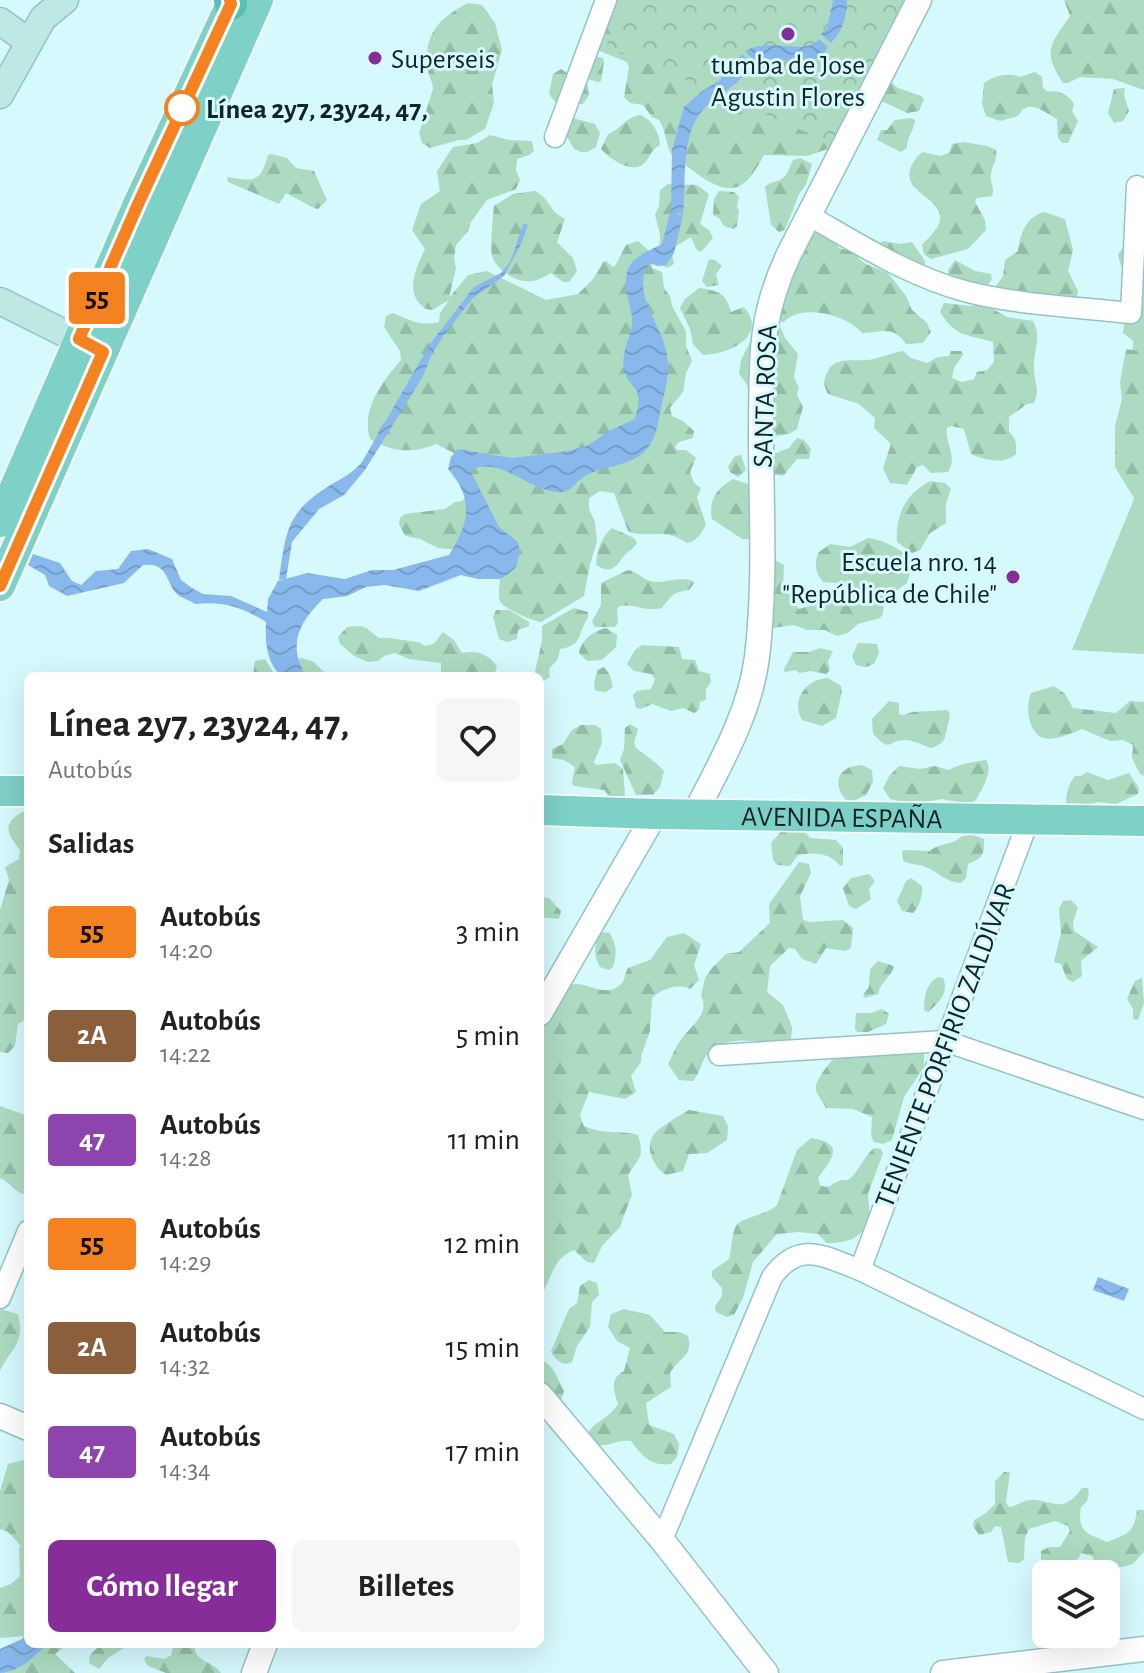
<!DOCTYPE html>
<html lang="es">
<meta charset="utf-8">
<style>
body{margin:0;font-family:"Alegreya Sans",sans-serif;background:#f6f6f6;color:#222;height:100vh;display:flex;flex-direction:column;font-size:30px;white-space:nowrap}
*{box-sizing:border-box;margin:0}
p{font-size:26px;color:#767676}
.icon{flex:none;width:44px;height:44px;fill:none;stroke:currentColor;stroke-width:2;stroke-linecap:round;stroke-linejoin:round}
.map{position:relative;flex:1;overflow:hidden}
.sheet{position:absolute;left:24px;top:672px;width:520px;height:976px;display:flex;flex-direction:column;background:#fff;border-radius:12px;box-shadow:0 8px 32px #0002}
.sheet>*{flex:none}
.badge{padding:0 16px;border-radius:6px;font-size:28px;line-height:52px}
.fabs{position:absolute;left:1032px;top:1560px;display:grid;gap:16px}
.fabs a{display:grid;place-items:center;width:88px;height:88px;border-radius:12px;background:#fff;box-shadow:0 8px 32px #0002;font-size:40px}
.map>.badge{position:absolute;translate:-50% -50%;box-shadow:0 0 0 4px #fff}
h2{padding:0 24px;font-size:30px;line-height:72px}
.round{display:grid;place-items:center;flex:none;width:84px;height:84px;border-radius:12px;background:#f6f6f6}
.overview{display:flex;align-items:center;justify-content:space-between;height:136px;padding:0 24px}
h1{font-size:38px;font-weight:600;line-height:60px}
.button{display:flex;gap:16px;margin-top:auto;padding:16px 24px}
.button a{flex:1;height:92px;border-radius:12px;background:#862d99;color:#fff;font-size:32px;font-weight:600;line-height:92px;text-align:center}
.button a+a{background:#f6f6f6;color:#222}
ul{padding:0;list-style:none}
li{display:flex;align-items:center;gap:24px;height:104px;padding:0 24px}
li div{flex:1}
li b{display:block;font-size:30px}
li em{font-style:normal}
li .badge{min-width:88px;font-weight:700;text-align:center}
.map>svg:first-child{display:block}
.green{fill:#acdbc1}
.forest{fill:url(#forest-firs)}
.park{fill:url(#park-crowns)}
.water{fill:url(#water-waves)}
.lines{fill:none;stroke-linecap:round;stroke-linejoin:round}
.stream{stroke:#88b8ec;stroke-width:5}
.minor-casing{stroke:#96c2c7;stroke-width:23}
.tertiary-casing{stroke:#96c2c7;stroke-width:27}
.secondary-casing{stroke:#96c2c7;stroke-width:29}
.primary-casing{stroke:#fff;stroke-width:33}
.trunk-casing{stroke:#fff;stroke-width:35}
.minor{stroke:#fff;stroke-width:20}
.tertiary{stroke:#fff;stroke-width:24}
.secondary{stroke:#bee8e3;stroke-width:26}
.primary{stroke:#7ed1c7;stroke-width:30}
.trunk{stroke:#53c2b4;stroke-width:32}
.line-casing{stroke:#fff;stroke-width:18}
.line{stroke:#f58220;stroke-width:12}
.poi-dot{fill:#862d99;stroke:#d5f9fd;stroke-width:3}
.stop-dot{fill:#fff;stroke:#f58220;stroke-width:4}
.labels{text-anchor:middle;stroke-width:6;stroke-linejoin:round;paint-order:stroke}
.poi-label{font-size:28px;fill:#122426;stroke:#d5f9fd;text-anchor:start}
.stop-label{font-size:28px;font-weight:bold;fill:#122426;stroke:#d5f9fd;text-anchor:start}
.street-label{font-size:28px;fill:#122426;stroke:#d5f9fd}
</style>
<div class="map">
<svg width="1144" height="1673" viewBox="0 0 1144 1673">
<defs>
<pattern id="forest-firs" width="22" height="20" patternUnits="userSpaceOnUse" patternTransform="scale(2)"><rect width="22" height="20" fill="#acdbc1"/><path d="M5 1l3.5 6h-7zM16 11l3.5 6h-7z" fill="#93bca6"/></pattern>
<pattern id="park-crowns" width="20" height="18" patternUnits="userSpaceOnUse" patternTransform="scale(2)"><rect width="20" height="18" fill="#acdbc1"/><path d="M2 6a3 3 0 1 1 6 0M12 15a3 3 0 1 1 6 0" fill="none" stroke="#93bca6"/></pattern>
<pattern id="water-waves" width="16" height="10" patternUnits="userSpaceOnUse" patternTransform="scale(2)"><rect width="16" height="10" fill="#88b8ec"/><path d="M0 5q4-4 8 0t8 0" fill="none" stroke="#749eca"/></pattern>
</defs>
<rect width="100%" height="100%" fill="#d5f9fd"/>
<path class="green" d="M1144 242V654L1072 650 1134 499 1124 430Z"/>
<g class="forest">
<path d="M601 0H895L831 148 807 156 764 155C746 188 735 199 700 176 692 171 688 164 678 164 664 148 669 137 659 120L652 117 643 105 630 103 624 97 629 67 627 62 592 48Z"/>
<path d="M1064 0H1144V90L1113 79 1080 77 1068 83H1063C1042 51 1050 45 1070 16Z"/>
<path d="M468 3 482 5 495 23 502 50 492 85 494 103 485 129 466 140H459L430 148 422 143 419 133 433 89C433 81 429 78 428 71 423 34 438 19 468 3Z"/>
<path d="M595 56 603 58 604 62 601 81 598 82 578 76Z"/>
<path d="M561 69 588 86 589 95 583 104C569 105 557 108 549 94L553 74Z"/>
<path d="M1035 72 1042 77 1043 88 1048 92C1058 89 1070 96 1074 104L1072 111 1078 121 1068 143H1062L1058 138 1057 119C1044 112 1028 97 1018 116L1000 121 986 116 982 104 984 83C994 76 1008 72 1020 77Z"/>
<path d="M879 73 898 88 921 96 924 99 919 111 907 113 879 100Z"/>
<path d="M1125 88 1124 95 1129 111 1123 121 1114 123 1108 113 1114 89Z"/>
<path d="M568 112 576 119 595 124 600 133 596 147 587 152H581L574 149 566 135 550 122 553 115Z"/>
<path d="M640 115C651 119 660 133 660 145 648 152 651 159 642 165 630 173 609 158 601 149L608 134C620 130 626 117 640 115Z"/>
<path d="M911 118 915 120C914 131 906 139 907 148L901 152 877 140 881 130H887L895 120Z"/>
<path d="M490 135 509 140 532 141 534 151 529 155 517 159 516 170 520 180 516 189 487 200 471 222 468 231 456 245 454 258 456 268 449 298 468 275 487 271 546 300 578 294 593 279 603 262 606 261 613 267 615 266 626 245 638 241 651 253 652 268 662 272 664 288 670 296 672 306 686 331V346L692 361 686 373 683 392 670 408 672 416 683 421 694 431 693 438 679 442 675 447 677 450H686L696 458 690 472 694 483 701 488 697 498 706 524C702 533 697 541 687 543 663 526 649 540 628 531L614 493 600 491 589 498V509L595 522 597 542 590 564 584 596 541 622C532 621 503 608 500 601 497 594 501 581 500 574L461 550 438 548 420 539 405 536 399 524 400 518 405 514 445 509 455 502 462 501 467 495 456 454 436 444C413 454 391 452 370 439 361 409 382 382 401 360L400 351 384 327 386 316 393 313C410 320 420 327 439 322L440 313 449 300 432 310 426 309C403 294 416 268 425 249L412 230 421 204 440 191 437 171 453 147 477 143Z"/>
<path d="M963 142 987 146 996 150C998 161 991 165 991 176 990 184 995 187 992 196L977 198 975 202 985 220 986 230 968 249 931 259 924 254 922 245C928 238 940 228 940 219 943 198 900 192 911 167 914 161 916 157 923 152L940 156 949 153 952 144Z"/>
<path d="M272 154 287 158 296 168 314 171 327 200 318 209 314 208 286 193 279 204 228 182 227 177C254 181 260 184 268 155Z"/>
<path d="M800 158 812 164 806 185 799 194 785 230 779 232 771 225 765 187C771 181 774 183 780 180 788 176 789 167 793 160Z"/>
<path d="M668 184 697 185 709 194 700 224 709 230 713 238 701 252 696 249 691 237 671 249 674 264 667 268 659 264 660 234 655 215 659 206 660 190Z"/>
<path d="M535 191C553 201 547 210 565 219L557 242 573 258 577 271 569 282H563L551 273C546 276 539 280 533 281 518 284 497 271 492 256 490 248 493 214 494 206L513 194Z"/>
<path d="M719 191 734 192 739 197 737 207 739 211 737 226 733 229 724 226 719 218 713 215 714 199Z"/>
<path d="M1044 212 1065 219 1073 250 1068 271 1078 291 1077 298C1050 313 1037 318 1006 310L994 289 1003 276 1005 260 1018 251C1020 234 1026 217 1044 212Z"/>
<path d="M803 222 833 237 839 248 857 253 859 259 866 264 888 273 906 296 912 310 927 323 931 332 923 343 906 344C892 324 881 333 862 333 847 315 802 303 784 322H775Z"/>
<path d="M883 241 900 244 912 242 925 261 924 273 876 247Z"/>
<path d="M1144 241V343L1137 344 1123 333C1125 314 1130 292 1124 273 1122 266 1119 263 1118 254L1125 246Z"/>
<path d="M709 259 715 260 722 266 716 274 719 285 707 287 702 281Z"/>
<path d="M955 260 975 271 991 274 992 279 988 285 991 290 949 280 948 270Z"/>
<path d="M699 288C719 291 726 293 731 312L744 307C769 336 729 354 703 355L693 344 690 329 680 308 685 299Z"/>
<path d="M944 303 971 306 984 304 1007 317 1033 321C1042 337 1034 349 1034 365 1033 380 1041 389 1034 403L1027 404 1009 417V432C1017 439 1016 444 1016 454 1004 465 984 460 971 454L964 429 951 426 947 428C945 444 958 457 948 472L931 473 923 465 917 467 907 485 890 483 883 468 891 444 874 428 875 418 859 404 828 394C823 385 823 380 828 371 834 357 852 361 867 360 878 359 891 353 903 351L911 358 927 363 938 357 949 356 951 351H961L963 355 954 368 952 378 962 382 974 379 977 372 987 370 994 362 993 342C967 334 956 338 940 312Z"/>
<path d="M773 324 780 326 785 338 798 354 794 377 799 388 797 395 803 407 797 429 789 434 766 438 746 383 739 374 741 360 756 330Z"/>
<path d="M1126 349 1144 352V502L1132 495 1115 467V426L1122 399 1120 382Z"/>
<path d="M797 438 804 440 811 449 809 459H797L783 476 767 473 766 457 789 448Z"/>
<path d="M741 455 746 470 738 477 730 472 728 467 735 456Z"/>
<path d="M733 479 748 484 751 500 750 522 752 535 749 539H742L712 519C708 500 717 488 733 479Z"/>
<path d="M930 481 945 483 951 489 946 503V523L930 533 920 550 912 553 897 542C895 514 906 494 930 481Z"/>
<path d="M612 528 634 538 637 543C634 547 631 550 627 553 617 562 615 577 596 565 597 551 601 537 612 528Z"/>
<path d="M868 538C885 540 902 550 914 561L907 583 884 600 883 614 880 618 858 624 848 633 837 636 825 630H807L794 625 773 628 761 619 772 558 784 565 783 585 799 609 838 598 848 591V584L823 582C816 574 813 563 819 552L830 544 850 547Z"/>
<path d="M628 570C637 571 641 578 650 581 666 585 680 574 695 582L689 590C673 592 671 596 662 608 642 612 637 603 620 606L617 609 618 623 615 627H595L592 621 601 605V583Z"/>
<path d="M574 608 588 612V618C576 635 584 645 560 649L558 659 549 669 550 677 540 683V676H534L542 641V626Z"/>
<path d="M496 610H509L529 622V626L518 630 517 639 507 642 499 639 493 617Z"/>
<path d="M360 626 366 628 379 638C389 637 406 641 417 642 424 644 422 647 430 645 437 644 438 636 443 632L454 640 462 653C477 650 488 654 497 666L494 676H441V663L409 659 395 653 384 656 378 661 368 662 354 656 340 644 338 637 347 627Z"/>
<path d="M606 628 617 635 616 647 602 660 587 661 579 653C581 640 593 631 606 628Z"/>
<path d="M858 643 877 644 879 653 874 664 866 667 856 665 852 656Z"/>
<path d="M642 645 679 647 682 659 695 660 699 671 710 674 711 682 706 689V700L700 702 699 710 694 713 683 708 671 711 652 704 641 709 636 708 633 695 637 691 651 689 655 679 651 674 634 671 627 664 635 650Z"/>
<path d="M820 648 833 651 828 661 830 670 826 674 811 671 799 673 796 670 785 672 784 669 793 652H809Z"/>
<path d="M302 658 312 661 329 676H290L297 659Z"/>
<path d="M265 659 273 672 282 676H253L255 661Z"/>
<path d="M604 667 610 675 613 687 606 692 596 691C592 684 596 677 597 670Z"/>
<path d="M828 678 841 686 842 691 836 718 822 726 802 720C790 699 807 679 828 678Z"/>
<path d="M1054 686 1065 694 1073 708 1116 713 1130 701 1144 702V776L1140 774 1132 758 1133 745 1123 740 1110 741 1082 729C1072 733 1055 741 1044 738 1028 733 1025 706 1031 693Z"/>
<path d="M889 701 899 703V714L903 715 912 712 948 710C952 719 948 720 947 729 944 741 945 742 932 748 924 746 911 739 904 740 887 740 893 754 873 734L872 719Z"/>
<path d="M630 724 638 729 634 743 636 748C646 756 655 761 664 771L660 787 653 795H636L620 760 624 749 625 728Z"/>
<path d="M581 725H595L601 729 602 743 594 762 596 765 615 763 623 769 625 796H609L604 790 574 786 572 783 575 767 564 760 552 758V749L563 744 572 730Z"/>
<path d="M986 760C994 772 982 788 976 800L967 804 942 799 914 804 890 799 883 788 890 775 899 766 920 769 935 766 948 770C961 764 972 762 986 760Z"/>
<path d="M862 765 872 770 873 782 866 795 849 803C830 785 837 766 862 765Z"/>
<path d="M1087 772 1108 780 1129 773 1139 788 1138 794 1116 804 1097 802 1089 806 1067 805C1064 798 1069 783 1075 776H1081Z"/>
<path d="M28 809V1018L18 1024 15 1046 8 1053 0 1052V910L9 880 5 867 19 859 20 850C3 829 4 821 28 809Z"/>
<path d="M783 829 804 831 810 838 836 840 843 848V865L840 866C830 853 815 852 798 855L790 866 777 865 773 860 771 843Z"/>
<path d="M972 835 984 839C985 854 982 859 968 864L966 878 961 883C948 882 942 876 930 869 922 864 912 865 903 861L902 851 905 850 930 851C939 842 953 846 962 836Z"/>
<path d="M799 862 809 864 811 873 800 896 803 920 810 922 843 920 853 928 851 948 845 951 826 948 816 964 802 959 795 949 789 948 770 966 767 992 783 1005 792 1027 791 1039C777 1051 739 1029 712 1050 700 1059 702 1071 693 1081L679 1080 668 1064C672 1057 675 1048 680 1041 689 1027 711 1014 701 996L705 978 712 968 726 954 739 952 770 923 769 904Z"/>
<path d="M869 874 875 881 869 889 871 899 856 909 849 906 843 888 851 878Z"/>
<path d="M911 878 922 886C923 895 919 907 913 913L902 911 897 901 906 881Z"/>
<path d="M541 897 549 898 561 911 559 919 540 917Z"/>
<path d="M1071 900 1078 907 1073 922 1074 931 1098 947 1081 961 1082 976 1073 982 1067 979 1061 964 1054 962 1061 933 1059 909 1063 901Z"/>
<path d="M600 932 610 933C617 947 617 953 613 967L609 970 600 967C592 954 595 945 600 932Z"/>
<path d="M684 933 701 944 694 965 699 980 690 989C679 983 661 989 652 998L650 1031 641 1056V1062L631 1076 636 1092 625 1099 589 1092 580 1115 584 1126C605 1135 618 1130 638 1135 645 1158 639 1157 628 1175L632 1195 623 1218 620 1227 602 1246 594 1263 587 1262 574 1250C551 1259 552 1280 540 1297V1026C552 1013 553 995 569 986 583 977 604 1001 621 984 625 981 625 972 628 968L650 960 667 937Z"/>
<path d="M878 961 894 966C892 977 880 982 878 994L865 998 863 995 869 987 870 969Z"/>
<path d="M938 977 943 978C950 992 938 1004 928 1012L924 1010C925 995 925 985 938 977Z"/>
<path d="M1142 978 1144 1003 1138 1020 1133 1019V1009L1127 999 1135 981Z"/>
<path d="M882 1009 889 1014 886 1024 868 1032H857L855 1029 856 1013H872Z"/>
<path d="M910 1042 924 1053V1067L904 1097 892 1140 883 1144 874 1142 871 1136 872 1117 853 1109 826 1108C823 1102 817 1095 816 1090 813 1079 838 1055 844 1044Z"/>
<path d="M0 1106 28 1116V1192L24 1194C14 1192 10 1182 0 1178Z"/>
<path d="M689 1110 723 1116 728 1126 727 1140 707 1153 689 1154 683 1171 666 1175C653 1167 642 1144 657 1131 662 1126 682 1114 689 1110Z"/>
<path d="M811 1138C847 1143 831 1160 818 1178L820 1185C829 1190 832 1183 841 1180H848C859 1172 863 1157 874 1148L881 1149 883 1153 868 1194 870 1222C858 1239 849 1243 827 1243L818 1234 798 1232 777 1234 753 1262 743 1298 734 1315 727 1317 716 1312 715 1306 722 1296V1288L712 1277V1271L729 1259C732 1249 731 1235 736 1226 741 1217 766 1216 777 1205L797 1150Z"/>
<path d="M589 1280 597 1283 599 1295 592 1302 590 1327 577 1346 572 1362C563 1367 556 1360 551 1352L552 1349 569 1309 577 1303 580 1286Z"/>
<path d="M0 1309 18 1314C25 1346 12 1346 0 1371Z"/>
<path d="M624 1309 650 1315 665 1332H680L688 1336C694 1355 678 1359 670 1373L671 1387 646 1403 649 1425 674 1434 679 1444 677 1457 671 1464C651 1467 641 1455 631 1441 615 1439 611 1447 597 1445L588 1432C600 1418 607 1420 618 1404 614 1390 609 1379 624 1371L630 1348 617 1341 608 1327 611 1314Z"/>
<path d="M540 1360C555 1364 557 1380 564 1391L561 1400H555L540 1381Z"/>
<path d="M28 1459 26 1584 28 1631 25 1636 0 1638V1588L11 1584 20 1576 19 1548 21 1546 8 1532 0 1529V1491L8 1464Z"/>
<path d="M1004 1472H1010L1006 1502 1009 1507C1018 1506 1026 1498 1035 1500 1059 1503 1064 1512 1082 1488H1088C1090 1497 1088 1501 1081 1507 1077 1532 1086 1533 1107 1542 1126 1534 1134 1535 1137 1510H1144V1552L1133 1564C1127 1566 1105 1571 1100 1570L1092 1556 1081 1553 1078 1559 1065 1564 1061 1574H1051V1570L1041 1564V1551L1049 1547H1060L1070 1531 1068 1526 1055 1521 1029 1529 1025 1538 1024 1559 1019 1563 1008 1562 1001 1527 995 1526 991 1532 979 1535 973 1526 974 1520 985 1514 995 1504V1481Z"/>
<path d="M41 1644H68L55 1654 75 1673H0Z"/>
<path d="M96 1644H130L108 1658 99 1669 89 1663 90 1655 98 1647Z"/>
<path d="M174 1644H194C194 1663 212 1660 221 1673H166L148 1666 144 1659 146 1656 165 1659 171 1655Z"/>
</g>
<path class="park" d="M624 0H910L836 145 606 46Z"/>
<g class="water">
<path d="M833 0H847C847 16 843 31 831 43L821 34 827 28Z"/>
<path d="M819 39 828 47C811 75 778 52 755 62L745 51C772 36 804 57 819 39Z"/>
<path d="M742 54 752 65C740 83 726 90 711 102 678 128 687 177 683 214L671 212 672 150 684 107 701 92 720 80Z"/>
<path d="M670 213 683 215 674 253 666 265 658 266 649 263C630 294 663 325 667 355 670 372 666 387 662 403 658 419 658 436 647 449 631 468 598 465 581 479 572 486 569 494 556 492 527 489 501 456 470 470L499 527 518 542 520 552 516 567 506 576 499 579H478L461 575 419 591 385 585 366 587 347 596 323 599C299 622 287 645 306 676H281C266 661 265 642 266 622 242 607 223 601 195 604 190 600 181 598 177 594 165 582 169 562 143 565L124 583 67 596 49 586 45 575 28 565 33 554 60 563 72 581 81 585 96 571 118 569 131 551 148 549 172 559 181 580 192 588 203 594 231 596 267 612 268 599 278 581 307 573 345 579 372 570H393L449 555C469 523 475 500 448 469L451 457 458 449 512 458 568 451 587 446 609 431 635 419C646 382 628 392 624 368 621 352 630 339 632 325 633 312 629 305 627 294 622 261 636 257 662 244Z"/>
<path d="M521 232V244L504 276 473 298 443 336 431 356 422 378 365 470 344 495 319 509 292 542 286 579 279 580C286 531 286 512 332 484 344 477 353 473 362 462L430 344 474 287 501 273 510 262Z"/>
<path d="M1098 1277 1129 1289 1124 1301 1093 1290Z"/>
<path d="M28 1630V1644H45L44 1647C32 1659 18 1672 0 1673V1649L22 1639Z"/>
</g>
<g class="lines">
<path class="stream" d="M520 240 525 226"/>
<g class="minor-casing">
<g id="minor">
<path d="M555 137 606 0"/>
<path d="M808 215C859 244 910 277 968 292 1021 305 1077 307 1131 313L1137 186"/>
<path d="M719 1055 945 1041 1144 1109"/>
<path d="M860 1270 1029 819"/>
<path d="M0 1298 28 1231"/>
<path d="M662 1540 772 1277C800 1239 824 1257 860 1270L1144 1409"/>
</g>
</g>
<g class="tertiary-casing">
<g id="tertiary">
<path d="M694 815C719 766 750 713 757 657 766 583 761 506 761 432 762 362 758 319 789 254L919 0"/>
<path d="M540 1013 655 814"/>
<path d="M540 1395 662 1540 766 1673"/>
<path d="M0 1416 28 1428"/>
<path d="M254 1673 265 1644"/>
<path d="M943 1673 1144 1649"/>
</g>
</g>
<g class="secondary-casing">
<g id="secondary">
<path d="M0 21 29 42"/>
<path d="M0 95 43 18 65 0"/>
<path d="M0 301 96 349"/>
</g>
</g>
<g class="primary-casing">
<g id="primary">
<path d="M0 522 139 202 233 0"/>
<path d="M0 586 258 0"/>
<path d="M0 791H28"/>
<path id="s1" d="M540 810 655 814 1144 821"/>
</g>
</g>
<g class="trunk-casing">
<path id="trunk" d="M230 0 231 4"/>
</g>
<use href="#minor" class="minor"/>
<use href="#tertiary" class="tertiary"/>
<use href="#secondary" class="secondary"/>
<use href="#primary" class="primary"/>
<use href="#trunk" class="trunk"/>
</g>
<g class="lines">
<g class="line-casing">
<path id="line" d="M0 586 103 352 79 339 139 202 231 4 230 0"/>
</g>
<use href="#line" class="line"/>
</g>
<g class="poi-dot">
<circle cx="788" cy="34" r="8"/>
<circle cx="375" cy="58" r="8"/>
<circle cx="1013" cy="577" r="8"/>
</g>
<circle class="stop-dot" cx="182" cy="108" r="16"/>
<g class="labels">
<g class="poi-label">
<text x="391" y="68">Superseis</text>
<text x="788" y="74" text-anchor="middle">tumba de Jose<tspan x="788" dy="32">Agustin Flores</tspan></text>
<text x="997" y="571" text-anchor="end">Escuela nro. 14<tspan x="997" dy="32">"República de Chile"</tspan></text>
</g>
<g class="stop-label">
<text x="206" y="118">Línea 2y7, 23y24, 47,</text>
</g>
<g class="street-label">
<text transform="translate(764 396) rotate(-88)" y="10">SANTA ROSA</text>
<text dy="10" stroke="none"><textPath href="#s1" startOffset="302">AVENIDA ESPAÑA</textPath></text>
<text transform="translate(944 1045) rotate(-69)" y="10">TENIENTE PORFIRIO ZALDÍVAR</text>
</g>
</g>
</svg>
<div class="fabs">
<a><svg class="icon" aria-label="layers" viewBox="0 0 24 24"><path d="M12 4l9 5-9 5-9-5zM3 14l9 5 9-5"/></svg></a>
</div>
<b class="badge" style="left:97px;top:298px;background:#f58220;color:#111">55</b>
<section class="sheet">
<div class="overview"><div><h1>Línea 2y7, 23y24, 47,</h1><p>Autobús</p></div><a class="round"><svg class="icon" aria-label="heart" viewBox="0 0 24 24"><path d="M12 20l-8-8c-3-5 5-10 8-4 3-6 11-1 8 4z"/></svg></a></div>
<h2>Salidas</h2>
<ul>
<li><span class="badge" style="background:#f58220;color:#111">55</span><div><b>Autobús</b><p>14:20</p></div><em>3 min</em></li>
<li><span class="badge" style="background:#8b5e3c;color:#fff">2A</span><div><b>Autobús</b><p>14:22</p></div><em>5 min</em></li>
<li><span class="badge" style="background:#8e44ad;color:#fff">47</span><div><b>Autobús</b><p>14:28</p></div><em>11 min</em></li>
<li><span class="badge" style="background:#f58220;color:#111">55</span><div><b>Autobús</b><p>14:29</p></div><em>12 min</em></li>
<li><span class="badge" style="background:#8b5e3c;color:#fff">2A</span><div><b>Autobús</b><p>14:32</p></div><em>15 min</em></li>
<li><span class="badge" style="background:#8e44ad;color:#fff">47</span><div><b>Autobús</b><p>14:34</p></div><em>17 min</em></li>
</ul>
<div class="button"><a>Cómo llegar</a><a>Billetes</a></div>
</section>
</div>
